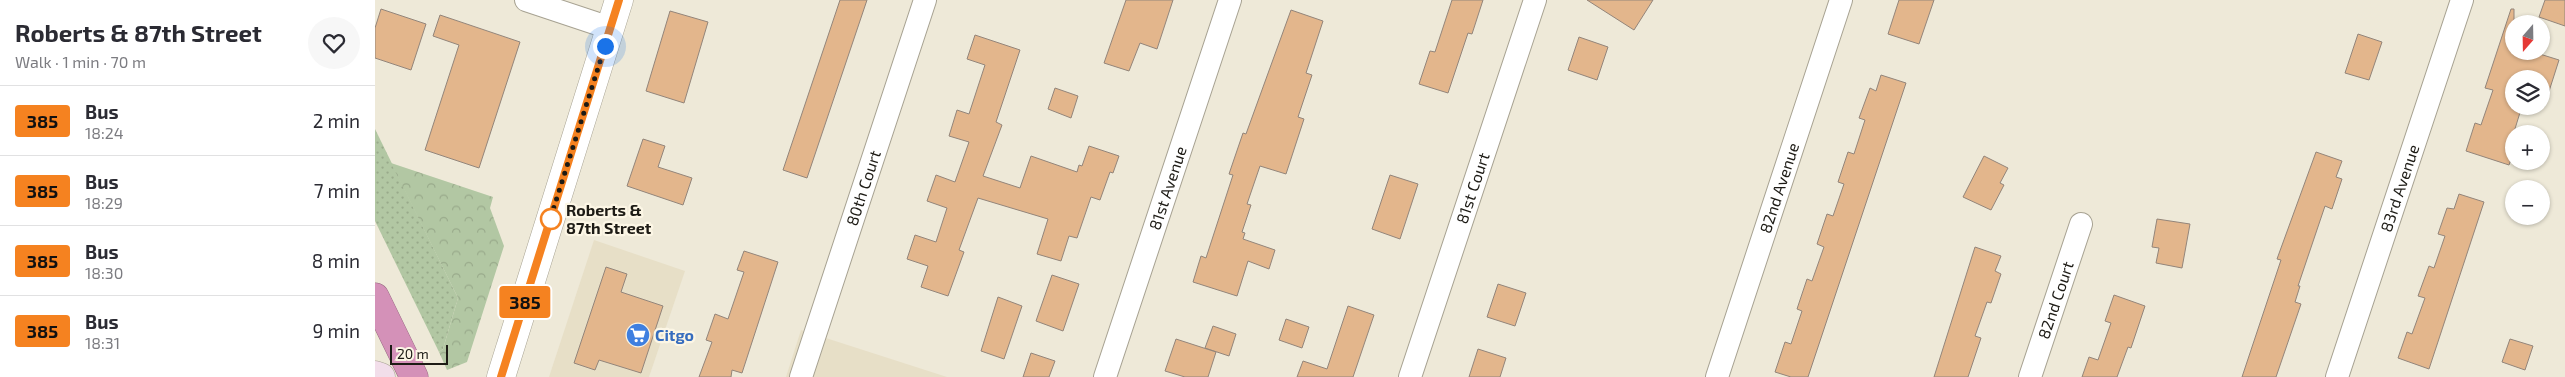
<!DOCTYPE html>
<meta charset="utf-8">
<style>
body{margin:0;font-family:"Exo 2",sans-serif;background:#f7f7f7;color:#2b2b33;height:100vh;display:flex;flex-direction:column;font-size:19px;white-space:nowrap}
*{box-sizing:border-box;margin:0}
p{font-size:16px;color:#7c7c81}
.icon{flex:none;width:28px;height:28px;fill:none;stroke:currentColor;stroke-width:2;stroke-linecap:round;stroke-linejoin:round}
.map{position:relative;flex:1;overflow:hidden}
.sheet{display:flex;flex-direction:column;background:#fff;width:375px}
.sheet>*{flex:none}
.badge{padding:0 10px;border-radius:4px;font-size:18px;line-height:32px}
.needle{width:32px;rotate:200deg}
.controls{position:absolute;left:2130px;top:15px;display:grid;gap:10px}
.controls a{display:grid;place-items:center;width:45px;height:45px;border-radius:50%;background:#fff;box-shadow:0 1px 4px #0004;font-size:25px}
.scale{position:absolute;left:15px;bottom:12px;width:58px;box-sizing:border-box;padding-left:5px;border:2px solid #1d1b15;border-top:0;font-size:14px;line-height:18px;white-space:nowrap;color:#1d1b15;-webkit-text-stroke:4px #fcf6e5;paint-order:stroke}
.you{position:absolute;width:25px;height:25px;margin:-12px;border:4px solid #fff;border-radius:50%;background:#1a73e8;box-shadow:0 0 0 8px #1a73e833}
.map>.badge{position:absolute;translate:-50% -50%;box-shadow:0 0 0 2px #fff}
.round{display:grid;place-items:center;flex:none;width:52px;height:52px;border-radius:26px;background:#f7f7f7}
.summary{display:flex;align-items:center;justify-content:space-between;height:85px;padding:0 15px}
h1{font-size:24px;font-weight:700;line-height:38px}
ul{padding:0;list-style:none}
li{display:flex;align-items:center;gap:15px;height:70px;padding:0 15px;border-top:1px solid #e1e1e2}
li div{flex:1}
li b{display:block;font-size:19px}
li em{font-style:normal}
li .badge{min-width:55px;font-weight:700;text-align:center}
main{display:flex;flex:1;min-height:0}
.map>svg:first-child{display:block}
.built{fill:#e7dfc7}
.grass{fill:url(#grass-dots)}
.forest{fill:url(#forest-crowns)}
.building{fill:#e3b68c;stroke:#93857a}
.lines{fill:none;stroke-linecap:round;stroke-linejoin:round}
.minor-casing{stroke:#a7a292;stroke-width:24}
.tertiary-casing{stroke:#a7a292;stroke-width:29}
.secondary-casing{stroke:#a7a292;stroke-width:29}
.motorway-casing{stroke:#94687f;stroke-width:29}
.minor{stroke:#fff;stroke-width:22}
.tertiary{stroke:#fff;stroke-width:28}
.secondary{stroke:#f2deea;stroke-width:28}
.motorway{stroke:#d491b8;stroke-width:28}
.line-casing{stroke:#fff;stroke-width:11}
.line{stroke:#f58220;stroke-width:8}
.walk{stroke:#1d1b15;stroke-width:5;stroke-dasharray:0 9}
.stop-dot{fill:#fff;stroke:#f58220;stroke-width:2.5}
.labels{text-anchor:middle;stroke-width:4.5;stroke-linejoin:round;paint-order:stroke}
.street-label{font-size:16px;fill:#1d1b15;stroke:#fcf6e5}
.stop-label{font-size:16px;font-weight:bold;fill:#1d1b15;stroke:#fcf6e5;text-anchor:start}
.shop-label{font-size:16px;font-weight:bold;fill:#366cbe;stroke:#fcf6e5;text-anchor:start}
</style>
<main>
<section class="sheet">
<div class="summary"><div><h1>Roberts &amp; 87th Street</h1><p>Walk · 1 min · 70 m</p></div><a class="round"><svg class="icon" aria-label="heart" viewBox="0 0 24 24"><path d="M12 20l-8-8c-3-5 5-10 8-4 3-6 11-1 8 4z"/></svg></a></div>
<ul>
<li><span class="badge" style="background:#f58220;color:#111">385</span><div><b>Bus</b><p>18:24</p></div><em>2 min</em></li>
<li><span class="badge" style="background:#f58220;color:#111">385</span><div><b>Bus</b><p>18:29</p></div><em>7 min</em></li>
<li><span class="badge" style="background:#f58220;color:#111">385</span><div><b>Bus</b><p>18:30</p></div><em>8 min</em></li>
<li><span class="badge" style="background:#f58220;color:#111">385</span><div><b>Bus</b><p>18:31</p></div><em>9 min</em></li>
</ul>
</section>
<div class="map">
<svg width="2190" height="377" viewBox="0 0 2190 377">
<defs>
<pattern id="grass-dots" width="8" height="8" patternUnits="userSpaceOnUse" patternTransform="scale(1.25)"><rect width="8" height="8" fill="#b2c7a3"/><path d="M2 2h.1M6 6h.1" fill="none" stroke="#99aa8b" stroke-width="1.8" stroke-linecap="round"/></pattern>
<pattern id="forest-crowns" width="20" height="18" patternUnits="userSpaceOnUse" patternTransform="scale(1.25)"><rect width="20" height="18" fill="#b2c7a3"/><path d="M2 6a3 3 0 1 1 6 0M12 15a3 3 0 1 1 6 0" fill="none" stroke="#99aa8b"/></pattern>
</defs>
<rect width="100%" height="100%" fill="#eee9d8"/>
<g class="built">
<path d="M219 240 310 271 274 377H174Z"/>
<path d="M426 330 572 377H411Z"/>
</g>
<path class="grass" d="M0 129 83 298 68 349 64 352 0 221Z"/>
<path class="forest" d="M16 163 118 197 115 208 129 246 92 362 72 370 64 352 68 349 83 298Z"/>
<g class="building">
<path d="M465 0H492L432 178 408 170Z"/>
<path d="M751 0H798L782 49 765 43 754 71 729 63Z"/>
<path d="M1077 0H1108L1097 34 1093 33 1073 93 1044 84 1055 51 1060 52Z"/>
<path d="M1212 0H1278L1259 30Z"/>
<path d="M1524 0H1559L1544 44 1513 34Z"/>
<path d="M2170 0H2190V26L2164 17Z"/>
<path d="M6 9 51 24 36 70 0 58V28Z"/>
<path d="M2136 9H2139V51H2155L2184 60 2169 107 2166 106V79H2139V106H2147L2139 132V151L2134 165 2091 151 2100 123 2106 125 2118 90 2110 88Z"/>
<path d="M916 10 948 21 931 73 937 75 923 117 929 119 911 174 885 166 872 204 876 205 867 232 870 233 868 239 900 250 894 269 873 261 862 296 818 282 826 256 831 258 858 175 854 174 868 133 871 134Z"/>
<path d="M295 11 333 22 309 103 271 91Z"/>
<path d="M65 15 145 42 104 168 50 150 84 45 58 36Z"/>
<path d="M1983 34 2007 42 1994 80 1970 73Z"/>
<path d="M600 35 645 50 621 122 627 125 608 176 645 188 656 156 702 172 704 165 707 166 714 146 744 156 738 173 735 172 725 200 716 197 702 238 694 236 686 261 662 254 673 219 603 198 584 250 589 252 573 296 546 287 553 266 532 259 540 235 561 242 572 208 552 201 561 175 580 182 594 142 574 136 582 110 594 114 610 65 592 59Z"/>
<path d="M1204 37 1233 47 1222 80 1193 70Z"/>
<path d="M1506 75 1531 83 1433 377H1416L1400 372 1410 342 1416 344 1427 311 1422 309 1432 279 1437 281 1449 247 1442 244 1452 214 1458 216 1469 184 1463 182 1473 152 1479 154 1490 120 1484 118 1495 88 1501 91Z"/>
<path d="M680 88 703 96 696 118 673 109Z"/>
<path d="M268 139 290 146 283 167 317 178 308 205 252 186Z"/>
<path d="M1941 152 1967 161 1961 177 1967 179 1957 209 1950 206 1923 286H1925L1920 302 1926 304 1901 377H1867L1906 260 1902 259Z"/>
<path d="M1609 156 1633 168 1625 183 1629 185 1616 210 1588 197Z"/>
<path d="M1015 175 1043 184 1025 239 997 229Z"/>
<path d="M2084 194 2109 202 2054 369 2023 358 2032 332 2037 334 2050 298 2043 296 2054 266 2059 268 2070 236 2063 234 2072 208 2079 209Z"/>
<path d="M1782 219 1815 224 1807 268 1781 263 1784 248 1777 247Z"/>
<path d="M1600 247 1626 256 1620 271 1626 274 1616 303 1612 302 1600 336 1606 338 1593 377H1559Z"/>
<path d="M369 251 403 262 367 373 357 370 356 377H324L337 342 331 340 340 314 353 319 369 272 362 270Z"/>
<path d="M231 267 252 274 246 292 288 306 266 373 224 360 220 370 199 363Z"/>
<path d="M677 275 704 284 688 331 661 321Z"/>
<path d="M1123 284 1151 293 1140 326 1112 317Z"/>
<path d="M1739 295 1770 306 1756 348 1753 347 1742 377H1707L1714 357 1723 360 1736 323 1730 321Z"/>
<path d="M623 297 647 306 629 359 606 351Z"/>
<path d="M973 306 999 315 978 377H922L928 361 952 369Z"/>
<path d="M911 319 934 327 927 348 904 340Z"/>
<path d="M838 326 861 334 854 356 830 348Z"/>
<path d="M801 339 841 352 833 377H810L790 371Z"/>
<path d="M2135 339 2158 346 2150 370 2127 362Z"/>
<path d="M1103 349 1131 358 1125 377H1094Z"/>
<path d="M656 353 680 361 674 377H648Z"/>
</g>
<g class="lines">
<g class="minor-casing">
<g id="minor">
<path d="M151 0 235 28"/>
<path id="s1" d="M426 377 550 0"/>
<path id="s2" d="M730 377 855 0"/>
<path id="s3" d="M1035 377 1160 0"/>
<path id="s4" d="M1342 377 1466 0"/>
<path id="s5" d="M1655 377 1706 224"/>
<path id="s6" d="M1962 377 2087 0"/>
</g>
</g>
<g class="tertiary-casing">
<path id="tertiary" d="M126 377 244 0"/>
</g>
<g class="secondary-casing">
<path id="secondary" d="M0 375 6 377"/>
</g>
<g class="motorway-casing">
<path id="motorway" d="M0 297 39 377"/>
</g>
<use href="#minor" class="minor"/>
<use href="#tertiary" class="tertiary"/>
<use href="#secondary" class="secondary"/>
<use href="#motorway" class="motorway"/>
</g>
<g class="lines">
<g class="line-casing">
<path id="line" d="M126 377 244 0"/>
</g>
<use href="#line" class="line"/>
<path class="walk" d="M176 219 173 226 230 46"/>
</g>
<defs>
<g id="supermarket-disc" transform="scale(1.25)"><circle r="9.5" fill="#3f7fe0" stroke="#fcf6e5"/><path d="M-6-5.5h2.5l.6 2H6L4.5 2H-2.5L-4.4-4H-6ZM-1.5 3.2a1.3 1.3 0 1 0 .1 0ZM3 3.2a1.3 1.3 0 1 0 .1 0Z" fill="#fff"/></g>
</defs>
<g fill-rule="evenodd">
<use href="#supermarket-disc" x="263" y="335"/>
</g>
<circle class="stop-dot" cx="176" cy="219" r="10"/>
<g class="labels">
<g class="street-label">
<text dy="6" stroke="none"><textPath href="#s1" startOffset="199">80th Court</textPath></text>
<text dy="6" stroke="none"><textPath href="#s2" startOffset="199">81st Avenue</textPath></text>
<text dy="6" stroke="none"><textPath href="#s3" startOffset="199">81st Court</textPath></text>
<text dy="6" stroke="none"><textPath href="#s4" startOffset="199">82nd Avenue</textPath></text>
<text dy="6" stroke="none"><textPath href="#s6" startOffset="199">83rd Avenue</textPath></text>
<text dy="6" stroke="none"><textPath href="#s5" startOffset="81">82nd Court</textPath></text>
</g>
<g class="stop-label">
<text x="191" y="216">Roberts &amp;<tspan x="191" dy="18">87th Street</tspan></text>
</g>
<g class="shop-label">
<text x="280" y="341">Citgo</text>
</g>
</g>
</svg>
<div class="controls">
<a><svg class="needle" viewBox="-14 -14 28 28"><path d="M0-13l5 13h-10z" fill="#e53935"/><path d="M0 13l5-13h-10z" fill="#7c7c81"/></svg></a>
<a><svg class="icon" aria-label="layers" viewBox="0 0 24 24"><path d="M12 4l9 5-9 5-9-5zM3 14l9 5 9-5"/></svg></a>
<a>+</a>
<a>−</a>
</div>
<div class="scale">20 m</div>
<div class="you" style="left:230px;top:46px"></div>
<b class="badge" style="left:150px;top:302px;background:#f58220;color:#111">385</b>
</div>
</main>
